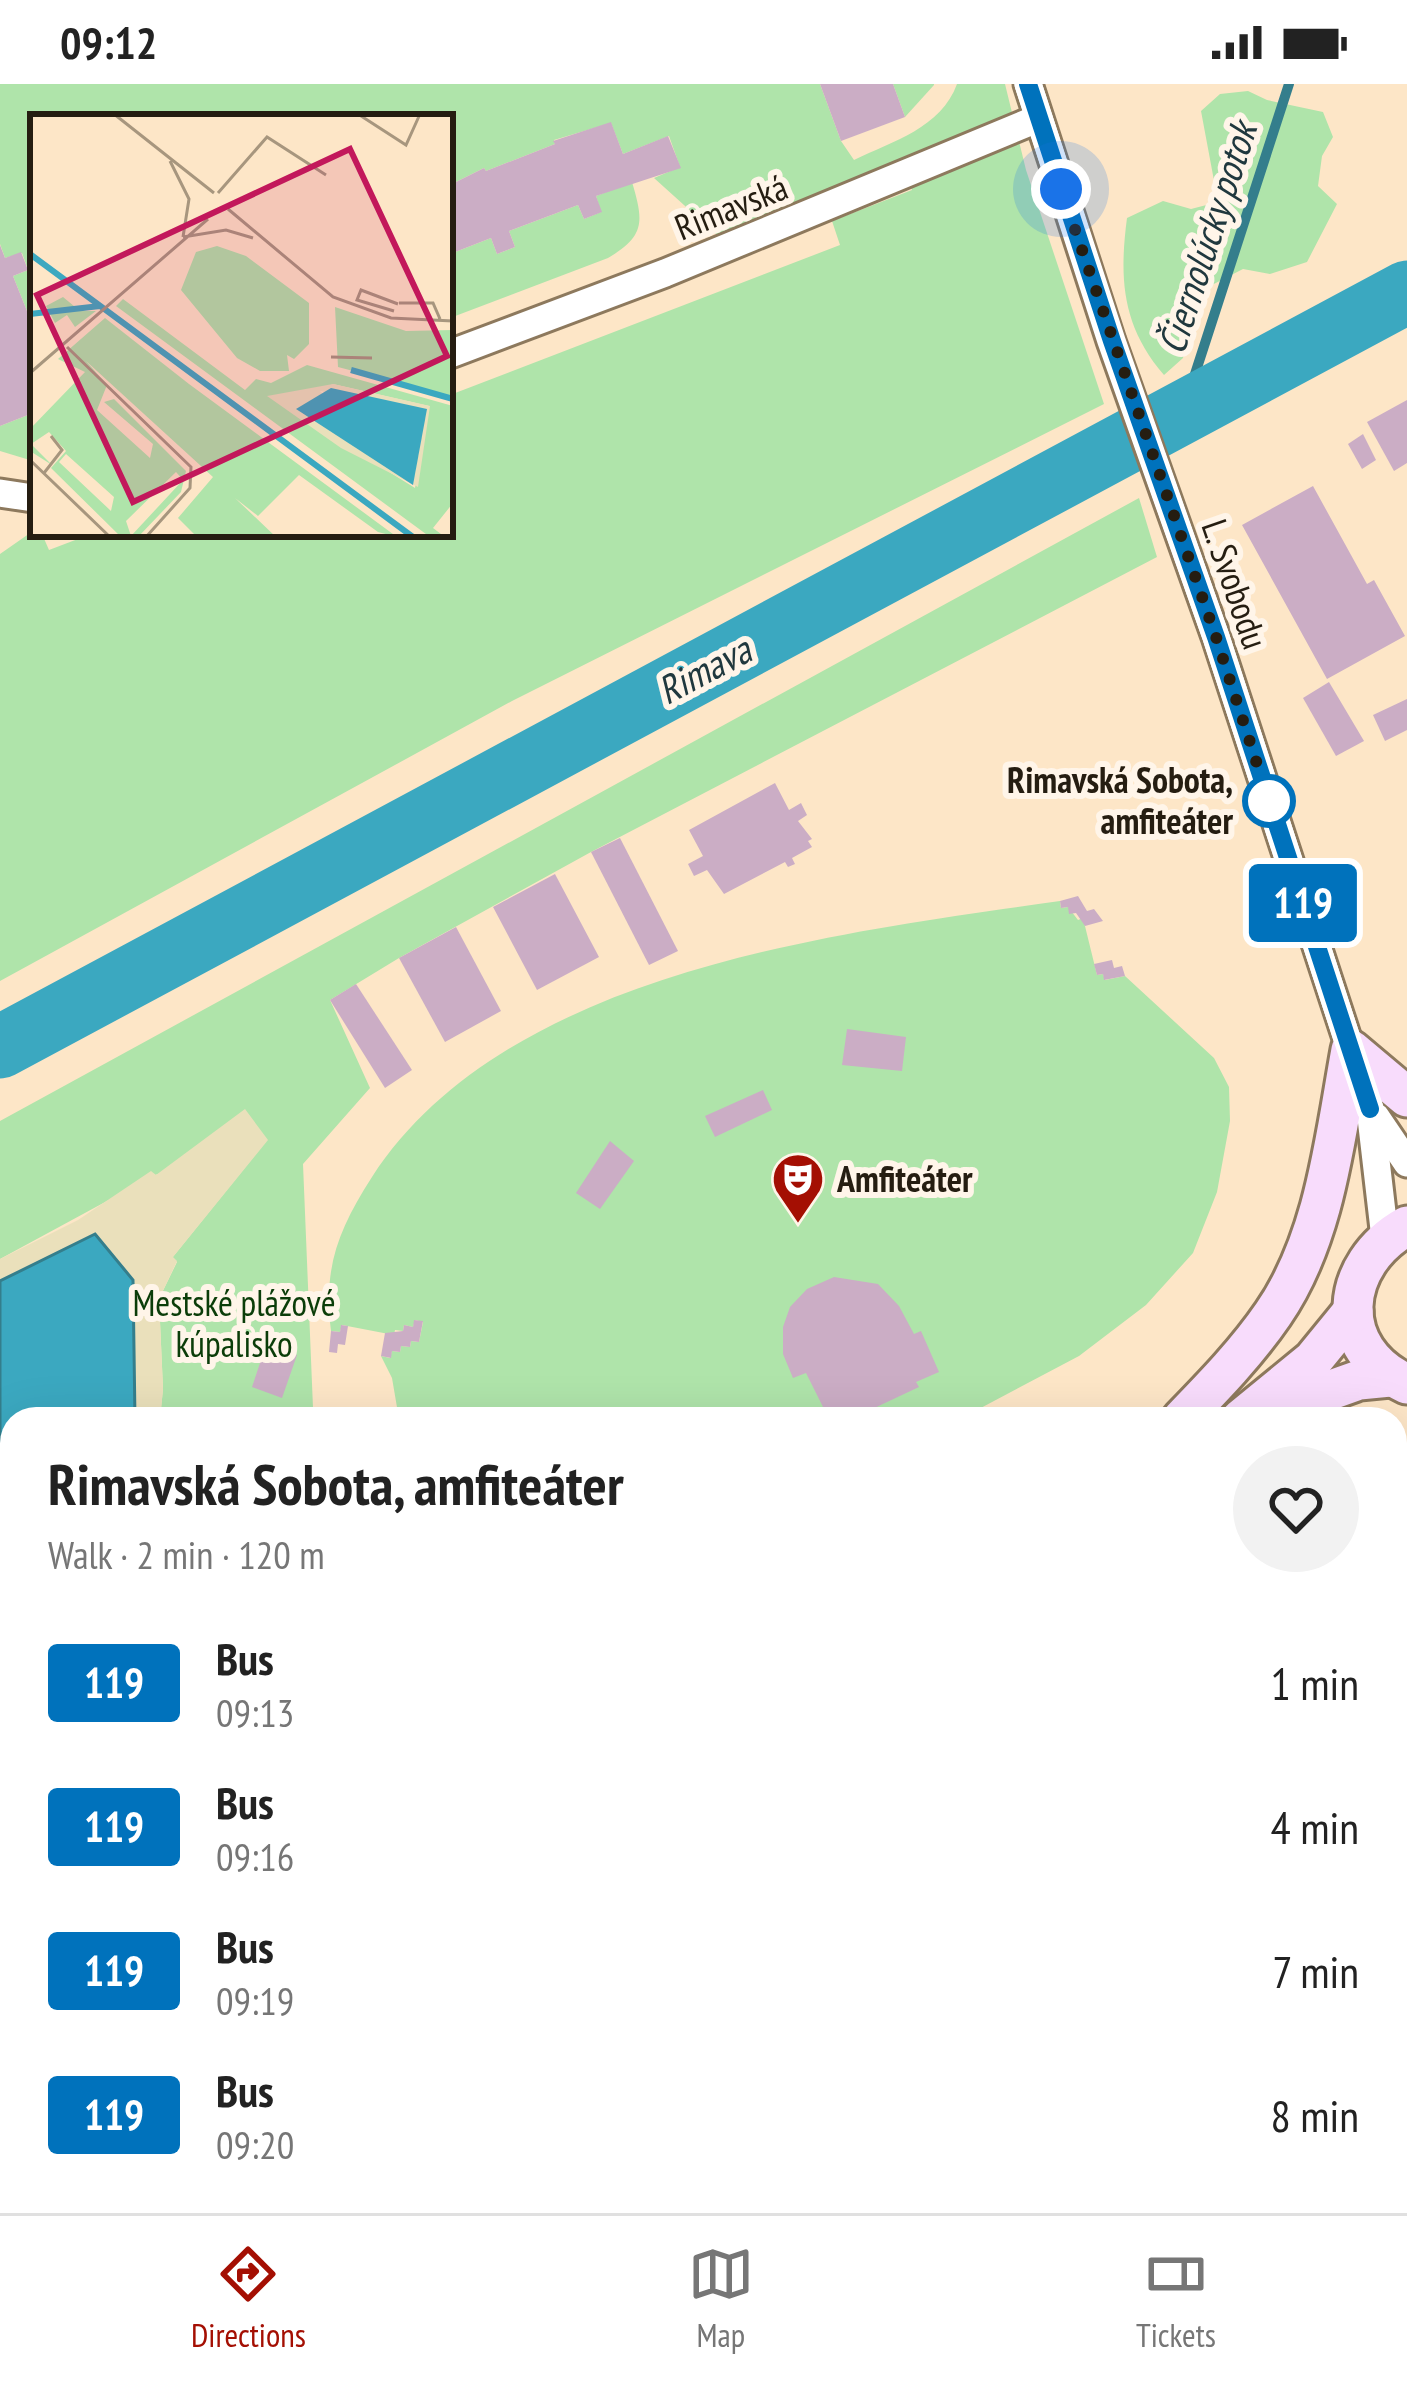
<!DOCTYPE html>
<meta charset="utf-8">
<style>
body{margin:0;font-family:"PT Sans Narrow",sans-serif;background:#f2f2f2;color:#222;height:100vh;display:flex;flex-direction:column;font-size:45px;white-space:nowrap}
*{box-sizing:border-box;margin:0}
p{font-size:39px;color:#767676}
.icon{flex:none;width:66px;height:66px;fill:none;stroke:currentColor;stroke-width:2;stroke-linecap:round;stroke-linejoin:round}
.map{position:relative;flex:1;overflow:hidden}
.details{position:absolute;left:0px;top:1323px;width:1407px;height:807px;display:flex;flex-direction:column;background:#fff;border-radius:36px 36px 0 0;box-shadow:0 12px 48px #0002}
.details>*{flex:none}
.badge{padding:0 24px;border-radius:9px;font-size:42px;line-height:78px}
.you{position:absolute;width:60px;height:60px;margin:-30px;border:9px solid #fff;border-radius:50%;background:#1a73e8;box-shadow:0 0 0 18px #1a73e833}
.map>.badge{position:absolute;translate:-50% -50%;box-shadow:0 0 0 6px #fff}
.round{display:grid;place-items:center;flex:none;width:126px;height:126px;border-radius:63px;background:#f2f2f2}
.head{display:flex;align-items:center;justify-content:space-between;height:204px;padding:0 48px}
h1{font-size:57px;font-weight:600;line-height:90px}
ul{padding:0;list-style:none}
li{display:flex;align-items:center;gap:36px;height:144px;padding:0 48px}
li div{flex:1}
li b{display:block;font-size:45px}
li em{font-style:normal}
li .badge{min-width:132px;font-weight:700;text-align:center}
.status{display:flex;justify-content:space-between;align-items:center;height:84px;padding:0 60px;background:#fff;direction:ltr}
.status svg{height:33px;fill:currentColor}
.tabs{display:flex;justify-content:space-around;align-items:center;height:168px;border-top:3px solid #e0e0e0;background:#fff;font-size:33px;color:#767676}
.tabs a{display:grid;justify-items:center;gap:6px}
.tabs .on{color:#a40f03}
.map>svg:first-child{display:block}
.green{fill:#afe4aa}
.sand{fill:#eae0bb}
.water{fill:#3ba8c0;stroke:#347e8c;stroke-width:3}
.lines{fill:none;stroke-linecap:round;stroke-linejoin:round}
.stream{stroke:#347e8c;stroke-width:10}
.river{stroke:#3ba8c0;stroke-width:63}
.building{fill:#cbadc5}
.service-casing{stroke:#8d795d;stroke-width:20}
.minor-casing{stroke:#8d795d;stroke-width:33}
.secondary-casing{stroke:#8d795d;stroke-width:45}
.service{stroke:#fff;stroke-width:14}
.minor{stroke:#fff;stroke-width:27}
.secondary{stroke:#f8dcfc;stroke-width:39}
.line-casing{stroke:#fff;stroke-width:27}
.line{stroke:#0072bc;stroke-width:18}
.walk{stroke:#251d11;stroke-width:12;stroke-dasharray:0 21.6}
.stop-dot{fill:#fff;stroke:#0072bc;stroke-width:6}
.labels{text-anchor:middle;stroke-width:12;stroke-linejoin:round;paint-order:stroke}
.street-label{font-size:36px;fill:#251d11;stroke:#fff5e9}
.stop-label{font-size:36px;font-weight:bold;fill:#251d11;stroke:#fff5e9;text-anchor:end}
.poi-label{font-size:36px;font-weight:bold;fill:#251d11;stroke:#fff5e9;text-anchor:start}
.park-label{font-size:36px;fill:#0b3d09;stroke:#fff5e9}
.water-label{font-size:39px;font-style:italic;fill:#20383e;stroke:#fff5e9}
.inset-river{fill:none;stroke:#3ba8c0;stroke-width:6}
.inset-road{fill:none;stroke:#a7967e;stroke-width:3}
.view{fill:#c2185b;fill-opacity:0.15;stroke:#c2185b;stroke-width:6}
.inset-edge{fill:none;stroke:#251d11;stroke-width:6}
</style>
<div class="status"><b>09:12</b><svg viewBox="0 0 49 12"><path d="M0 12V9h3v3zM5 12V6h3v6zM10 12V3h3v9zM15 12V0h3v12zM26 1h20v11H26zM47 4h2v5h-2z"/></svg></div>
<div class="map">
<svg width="1407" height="2129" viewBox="0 0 1407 2129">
<rect width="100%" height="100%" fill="#fde6c7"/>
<g class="green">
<path d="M0 0H820L841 57 854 76C893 57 941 44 957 0H1005L1026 86 1104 320 512 617 0 897V470L33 447 42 450 49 466 91 450H450V311L840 161 832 137 912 106 900 76 823 107 725 158 654 94 680 83 669 52 623 70 611 39 554 56 555 60 486 87 484 84 450 101V33H33V242L13 192 28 186 22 169 5 174 0 160Z"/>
<path d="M893 0H934V1L905 33Z"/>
<path d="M1248 7 1267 16 1323 28 1333 53 1322 72 1318 102 1337 120 1307 178 1270 190 1243 185 1206 204 1194 229 1183 274 1164 291C1122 242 1119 195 1127 134L1163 117 1191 125 1218 118 1201 27 1220 10Z"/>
<path d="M632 98C644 138 645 152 608 174L450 234V170L491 154 497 170 515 163 509 147 578 121 584 135 601 128 596 112Z"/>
<path d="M33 329V377L0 367V342Z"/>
<path d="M1139 414 1157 473 591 768 399 874 330 916 370 1004 303 1080 313 1324 304 1335H160L163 1305 159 1215 177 1178 172 1174 267 1056 155 1091 0 1175V1037Z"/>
<path d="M1060 817 1061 824 1068 823 1078 836 1083 834 1097 891 1103 890 1105 896 1125 892 1214 974 1229 1003 1230 1037 1217 1108 1193 1169 1146 1221 1079 1272 960 1335H399L392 1294 381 1272 390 1274 392 1267 400 1268 401 1262 410 1263 411 1257 419 1258 423 1238 415 1236 413 1243 404 1241 403 1247 395 1246 394 1251 342 1241 340 1248 331 1247C323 1184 338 1146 372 1093 506 887 836 849 1060 817Z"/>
<path d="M12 1591V1674L0 1688V1606Z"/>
<path d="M12 1749V2118H170L166 2129H0V1763Z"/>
</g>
<path class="sand" d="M245 1025 268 1056 173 1173 177 1177 159 1215 163 1305 160 1335H135L95 1150 0 1197V1175L78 1136 151 1087 156 1091Z"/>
<path class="water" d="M95 1150 133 1196 135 1335H12V1556L0 1571V1197Z"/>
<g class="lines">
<g class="stream">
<path d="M1183 327 1289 0"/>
<path d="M0 1761 12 1747"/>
</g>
<path class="river" d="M0 963 1407 208"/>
</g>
<g class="building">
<path d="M820 0H893L905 33 841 57Z"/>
<path d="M611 38 623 70 668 52 681 84 596 112 602 128 584 135 578 121 509 147 515 163 497 170 491 154 450 170V101L484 84 486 87 555 60 553 57Z"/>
<path d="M0 161 5 174 21 168 28 186 13 192 33 242V329L0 342Z"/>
<path d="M1407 316V379L1394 387 1367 338Z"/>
<path d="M1363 350 1376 376 1362 385 1348 360Z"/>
<path d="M1313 402 1367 500 1374 496 1405 552 1327 595 1242 441Z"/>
<path d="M1329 598 1364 657 1336 672 1303 614Z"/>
<path d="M1407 615V646L1385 657 1373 631Z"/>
<path d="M775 699 789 726 801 719 807 731 798 737 812 755 808 757 812 763 792 774 795 780 788 783 785 778 724 810 707 786 694 792 688 780 703 772 689 746Z"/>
<path d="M620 754 678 867 649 881 591 768Z"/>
<path d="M555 790 599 873 537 906 493 823Z"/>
<path d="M1078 812 1087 827 1094 825 1103 837 1085 842 1076 829 1069 830 1068 823 1061 824 1060 817Z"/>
<path d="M456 843 501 927 445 958 399 874Z"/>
<path d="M1112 876 1114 884 1122 882 1125 892 1104 896 1103 890 1097 891 1094 880Z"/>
<path d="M356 900 412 986 385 1004 330 916Z"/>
<path d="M847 945 906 953 902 987 842 981Z"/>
<path d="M763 1006 772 1026 715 1053 705 1032Z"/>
<path d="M610 1057 634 1077 600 1125 576 1109Z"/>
<path d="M834 1193 878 1200 899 1222 914 1250 921 1247 939 1288 916 1298 919 1303 851 1335H829L806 1289 793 1294 783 1270V1243L790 1223 807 1205Z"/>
<path d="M414 1236 423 1237 419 1258 411 1257 410 1263 401 1262 400 1268 392 1267 391 1274 381 1272 385 1249 403 1247 404 1241 413 1243Z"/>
<path d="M341 1241 348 1242 345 1261 338 1260 337 1269 329 1268 331 1247 340 1248Z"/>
<path d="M266 1261 297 1271 282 1314 252 1303Z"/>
<path d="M283 2118H357L350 2129H277Z"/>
<path d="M794 2118H859L845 2129H821Z"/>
<path d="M890 2118H1028L1014 2129H899Z"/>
<path d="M1122 2118H1361L1367 2129H1128Z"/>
</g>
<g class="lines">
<g class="service-casing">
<g id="service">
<path d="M1395 1891 1407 1885"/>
<path d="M292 2129 299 2118"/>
<path d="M321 2129 328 2118"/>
<path d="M373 2129 380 2118"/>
</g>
</g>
<g class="minor-casing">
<g id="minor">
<path d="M1028 0 1111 257 1216 553 1370 1025 1385 1154"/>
<path d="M450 270 665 189 1037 35"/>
<path d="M0 409 33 414"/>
<path d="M1376 1033 1407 1079"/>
</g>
</g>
<g class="secondary-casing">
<g id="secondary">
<path d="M1407 1142C1339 1180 1331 1265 1407 1300"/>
<path d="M1258 1332 1359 1296 1390 1293"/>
<path d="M1182 1335C1214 1302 1247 1268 1273 1230 1325 1155 1335 1054 1351 966L1407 1013"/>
<path d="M1241 1335 1313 1276 1353 1227"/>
<path d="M231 2129 236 2118"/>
</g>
</g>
<use href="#service" class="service"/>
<use href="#minor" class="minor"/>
<use href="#secondary" class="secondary"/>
</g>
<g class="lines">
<g class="line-casing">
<path id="line" d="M1028 0 1112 257 1216 553 1370 1025"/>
</g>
<use href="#line" class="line"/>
<path class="walk" d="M1061 105 1216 553 1269 717"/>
</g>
<defs>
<g id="theatre-pin" transform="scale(2.7)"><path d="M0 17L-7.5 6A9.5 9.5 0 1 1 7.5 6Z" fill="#a40f03" stroke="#fff5e9"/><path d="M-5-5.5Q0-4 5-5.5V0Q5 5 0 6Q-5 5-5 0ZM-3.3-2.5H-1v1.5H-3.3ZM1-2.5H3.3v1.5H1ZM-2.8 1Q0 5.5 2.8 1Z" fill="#fff"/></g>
</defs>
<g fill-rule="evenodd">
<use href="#theatre-pin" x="798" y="1095"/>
</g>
<circle class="stop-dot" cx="1269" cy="717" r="24"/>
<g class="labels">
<g class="street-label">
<text transform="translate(731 123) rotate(-22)" y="13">Rimavská</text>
<text transform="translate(1235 500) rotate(71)" y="13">L. Svobodu</text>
</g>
<g class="stop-label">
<text x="1233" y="709">Rimavská Sobota,<tspan x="1233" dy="41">amfiteáter</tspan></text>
</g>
<g class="poi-label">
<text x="837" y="1108">Amfiteáter</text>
</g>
<g class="park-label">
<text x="234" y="1232">Mestské plážové<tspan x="234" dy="41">kúpalisko</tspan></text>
</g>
<g class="water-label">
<text transform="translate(1207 154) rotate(-72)" y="14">Čiernolúcky potok</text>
<text transform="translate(704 586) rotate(-28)" y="14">Rimava</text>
</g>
</g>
<g transform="translate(30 30)">
<rect width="423" height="423" fill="#fde6c7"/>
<path d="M187 132 216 142 279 189V230L264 245 257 241 259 257H230L207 244 151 176 166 138ZM33 183 50 197H66L45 213 37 201 25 209 16 192ZM93 185 215 276 226 265 241 269 277 251 423 292V389L403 414 415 423H400L86 192ZM303 270 399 292 385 374 253 292ZM305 193 376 217 423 216 422 283 308 253ZM75 204 159 270 367 423 348 418 269 361 228 402 205 384 246 423H167L148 404 183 363 56 247 77 271 67 296 120 344 123 330 74 288 84 285 156 357 151 378 109 422 91 423 21 354 36 337 19 318 1 330 22 351 0 337V315L55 258 28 245ZM36 340 84 383 81 397 29 348ZM146 358 153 366 101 422 96 407Z" fill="#afe4aa" fill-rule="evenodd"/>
<path d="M303 270 400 292 388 373 311 334 237 282ZM290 277 396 296 383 371Z" fill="#eae0bb" fill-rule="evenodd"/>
<path d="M301 274 397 295 383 371 266 295Z" fill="#3ba8c0"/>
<path class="inset-river" d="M0 140 383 423M0 200 70 192M321 256 423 285"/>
<path class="inset-road" d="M84 0 184 79M328 0 376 31 390 0M140 47 159 85 153 123M188 79 237 23 296 61M198 95 303 183 361 204 423 207M153 123 196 116 223 124M369 189H403L410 205M364 197 327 186 331 176 368 190M37 233 161 353 160 374 116 423M301 243 342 244M0 259 178 105M0 346 80 423M14 359 32 336 21 322"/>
<path class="view" d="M320 35 417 242 103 388 7 181Z"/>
<rect width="423" height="423" class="inset-edge"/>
</g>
</svg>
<div class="you" style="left:1061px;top:105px"></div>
<b class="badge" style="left:1303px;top:819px;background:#0072bc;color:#fff">119</b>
<section class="details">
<div class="head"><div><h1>Rimavská Sobota, amfiteáter</h1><p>Walk · 2 min · 120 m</p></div><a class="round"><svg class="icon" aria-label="heart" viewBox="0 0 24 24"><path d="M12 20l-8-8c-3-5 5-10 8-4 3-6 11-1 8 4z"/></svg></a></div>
<ul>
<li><span class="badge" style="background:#0072bc;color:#fff">119</span><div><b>Bus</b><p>09:13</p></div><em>1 min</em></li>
<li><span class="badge" style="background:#0072bc;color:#fff">119</span><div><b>Bus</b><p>09:16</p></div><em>4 min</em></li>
<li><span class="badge" style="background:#0072bc;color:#fff">119</span><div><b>Bus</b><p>09:19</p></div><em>7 min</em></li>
<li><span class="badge" style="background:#0072bc;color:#fff">119</span><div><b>Bus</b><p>09:20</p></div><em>8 min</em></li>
</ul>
</section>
</div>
<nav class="tabs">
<a class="on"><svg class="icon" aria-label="directions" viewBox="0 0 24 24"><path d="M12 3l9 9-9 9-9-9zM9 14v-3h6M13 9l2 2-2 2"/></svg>Directions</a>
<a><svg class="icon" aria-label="map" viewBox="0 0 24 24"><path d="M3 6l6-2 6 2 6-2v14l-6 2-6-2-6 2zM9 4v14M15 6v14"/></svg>Map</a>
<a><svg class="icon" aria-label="tickets" viewBox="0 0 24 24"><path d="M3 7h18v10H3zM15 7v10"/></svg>Tickets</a>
</nav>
